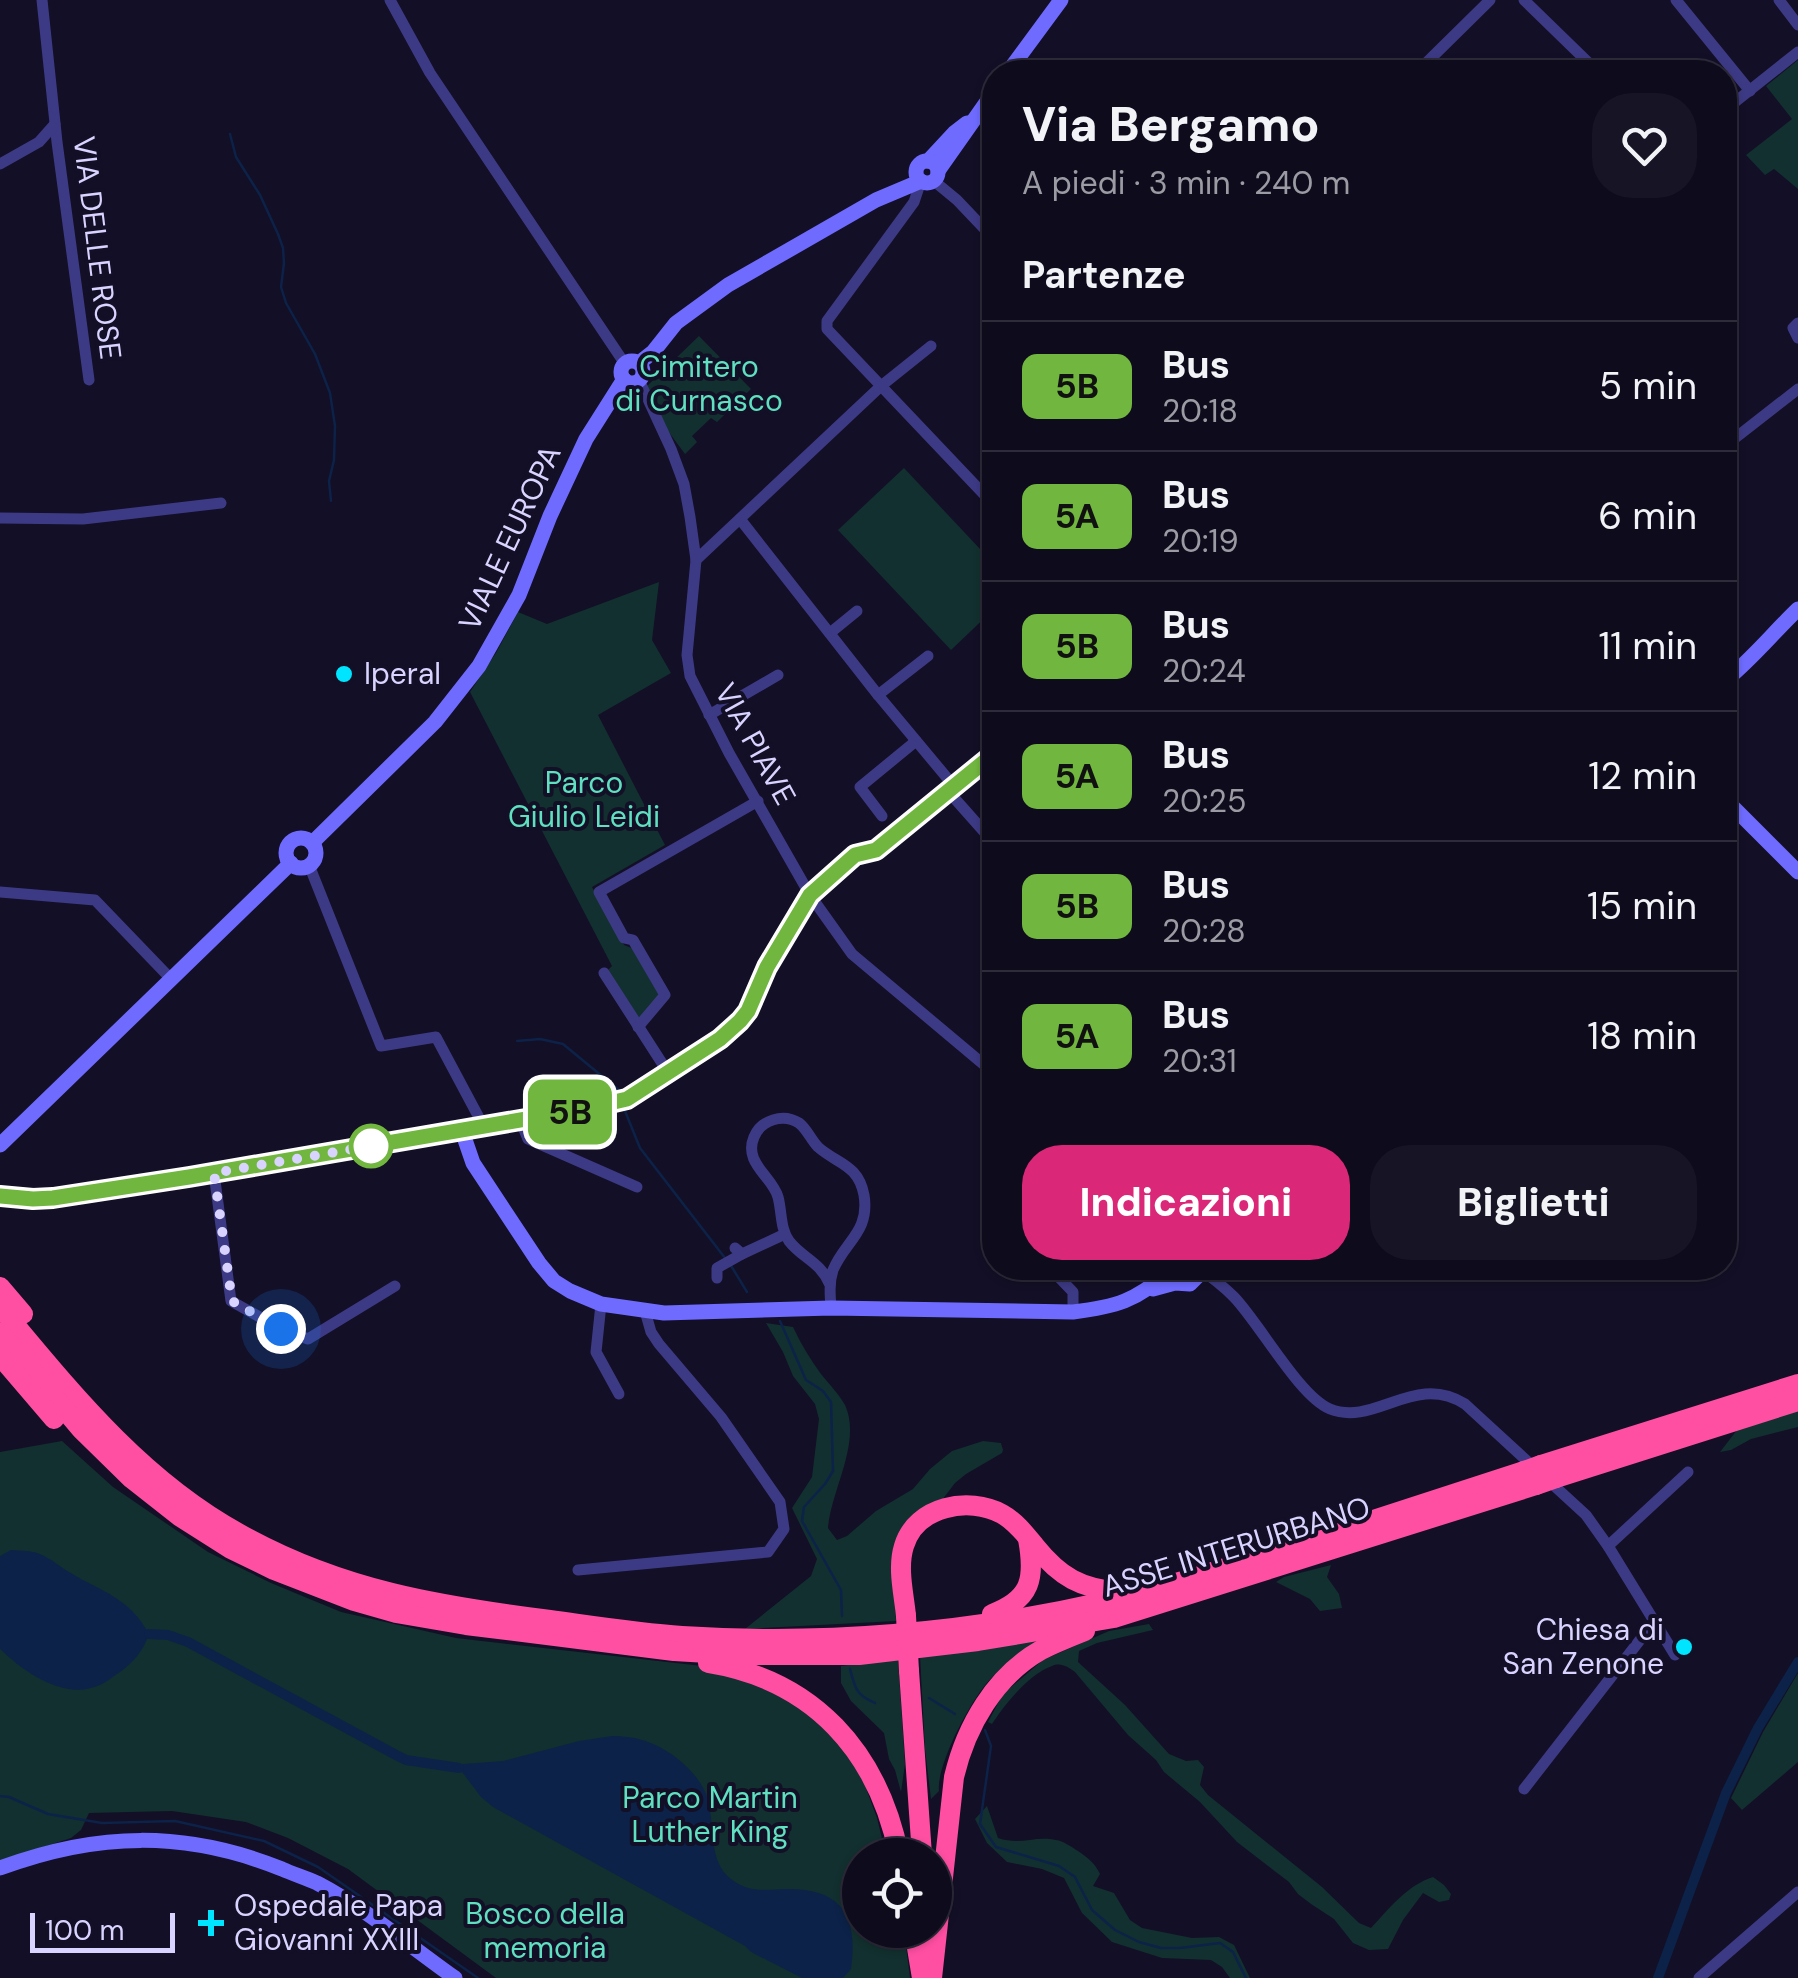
<!DOCTYPE html>
<html lang="it">
<meta charset="utf-8">
<style>
body{margin:0;font-family:"DM Sans",sans-serif;background:#171425;color:#f1f3f6;height:100vh;display:flex;flex-direction:column;font-size:38px;white-space:nowrap}
*{box-sizing:border-box;margin:0}
p{font-size:32px;color:#9b9ba3}
.icon{flex:none;width:55px;height:55px;fill:none;stroke:currentColor;stroke-width:2;stroke-linecap:round;stroke-linejoin:round}
.map{position:relative;flex:1;overflow:hidden}
.side{position:absolute;left:982px;top:60px;width:755px;height:1220px;display:flex;flex-direction:column;background:#0e0b1c;border-radius:40px;box-shadow:0 2px 8px #0004,0 0 0 2px #2e2b3b}
.side>*{flex:none}
.badge{padding:0 20px;border-radius:15px;font-size:35px;line-height:65px}
.controls{position:absolute;left:842px;top:1838px;display:grid;gap:20px}
.controls a{display:grid;place-items:center;width:110px;height:110px;border-radius:50%;background:#0e0b1c;box-shadow:0 2px 8px #0004,0 0 0 2px #2e2b3b;font-size:50px}
.scale{position:absolute;left:30px;bottom:25px;width:145px;box-sizing:border-box;padding-left:10px;border:5px solid #d9d4ff;border-top:0;font-size:28px;line-height:35px;white-space:nowrap;color:#d9d4ff;-webkit-text-stroke:8px #130f26;paint-order:stroke}
.you{position:absolute;width:50px;height:50px;margin:-25px;border:8px solid #fff;border-radius:50%;background:#1a73e8;box-shadow:0 0 0 15px #1a73e833}
.map>.badge{position:absolute;translate:-50% -50%;box-shadow:0 0 0 5px #fff}
h2{padding:0 40px;font-size:38px;line-height:90px}
.round{display:grid;place-items:center;flex:none;width:105px;height:105px;border-radius:40px;background:#171425}
.overview{display:flex;align-items:center;justify-content:space-between;height:170px;padding:0 40px}
h1{font-size:48px;font-weight:800;line-height:75px}
.action{display:flex;gap:20px;margin-top:auto;padding:20px 40px}
.action a{flex:1;height:115px;border-radius:40px;background:#db2777;color:#fff;font-size:40px;font-weight:800;line-height:115px;text-align:center}
.action a+a{background:#171425;color:#f1f3f6}
ul{padding:0;list-style:none}
li{display:flex;align-items:center;gap:30px;height:130px;padding:0 40px;border-top:2px solid #2e2b3b}
li div{flex:1}
li b{display:block;font-size:38px}
li em{font-style:normal}
li .badge{min-width:110px;font-weight:700;text-align:center}
.map>svg:first-child{display:block}
.green{fill:#12302f}
.water{fill:#0c2248}
.lines{fill:none;stroke-linecap:round;stroke-linejoin:round}
.stream{stroke:#0c2248;stroke-width:2.5}
.canal{stroke:#0c2248;stroke-width:10}
.street{stroke:#3d3a85;stroke-width:11}
.secondary{stroke:#6f6bff;stroke-width:15}
.highway{stroke:#ff4fa3;stroke-width:20}
.highway-bridge{stroke:#ff4fa3;stroke-width:20}
.line-casing{stroke:#fff;stroke-width:22}
.line{stroke:#71b73f;stroke-width:15}
.walk{stroke:#d9d4ff;stroke-width:10;stroke-dasharray:0 18}
.poi-dot{fill:#00e5ff;stroke:#130f26;stroke-width:4}
.stop-dot{fill:#fff;stroke:#71b73f;stroke-width:5}
.labels{text-anchor:middle;stroke-width:8;stroke-linejoin:round;paint-order:stroke}
.street-label{font-size:30px;fill:#d9d4ff;stroke:#130f26}
.park-label{font-size:30px;fill:#5fe0c0;stroke:#130f26}
.poi-label{font-size:30px;fill:#d9d4ff;stroke:#130f26;text-anchor:start}
</style>
<div class="map">
<svg width="1798" height="1978" viewBox="0 0 1798 1978">
<rect width="100%" height="100%" fill="#130f26"/>
<g class="green">
<path d="M1798 60V189L1774 169 1765 175 1746 155 1792 119 1766 86Z"/>
<path d="M699 336 751 389 717 422 711 418 692 436 697 442 685 454 665 427 645 388Z"/>
<path d="M904 468 995 565V608L951 650 838 530Z"/>
<path d="M659 582 652 640 671 673 598 715 665 845 592 887 624 945 634 949 661 994 640 1020 608 970 612 966 470 692 496 653 518 612 547 624Z"/>
<path d="M766 1323 793 1327C801 1344 810 1359 821 1374 829 1384 839 1394 845 1405 862 1442 831 1490 828 1528L837 1540 847 1536 876 1511 913 1489 930 1469 952 1451 983 1441 1001 1443 1003 1450 1002 1453 966 1474 955 1483 939 1504 918 1517 894 1583 896 1621 745 1629 811 1576 817 1559 792 1508 812 1477 819 1419 815 1404 793 1376 783 1352Z"/>
<path d="M1798 1411V1427L1751 1439 1731 1450 1720 1452 1737 1430Z"/>
<path d="M62 1441 113 1487 208 1552 271 1583 341 1612 456 1638 711 1667 796 1703 842 1742 860 1772 877 1818 886 1855H860V1930H904L910 1978H496L348 1869 288 1838 246 1822 172 1811 89 1813 81 1830 71 1838 0 1861V1452Z"/>
<path d="M1331 1565 1327 1577 1339 1594 1342 1608 1320 1611 1310 1599 1276 1582 1284 1577Z"/>
<path d="M1149 1624 1153 1630 1097 1643 1079 1651 1078 1662 1125 1705 1169 1754 1186 1761 1198 1760 1204 1767 1200 1785 1208 1795 1322 1887 1359 1923 1371 1928C1388 1910 1407 1885 1433 1877L1444 1885 1451 1894 1449 1900 1439 1902 1423 1893 1403 1920 1388 1949 1369 1950 1353 1943 1334 1919 1311 1904 1298 1894 1289 1882 1237 1842 1200 1802 1164 1772 1156 1760 1128 1735 1075 1672C1068 1667 1061 1662 1052 1666 1029 1674 1005 1704 992 1724L988 1722 1003 1694 1043 1660 1109 1631Z"/>
<path d="M1041 1638C1023 1652 1001 1666 986 1684 969 1704 936 1766 939 1791L931 1799 925 1749 920 1656Z"/>
<path d="M898 1658 905 1764 901 1792 895 1770 889 1759 884 1733 851 1701 841 1683V1666Z"/>
<path d="M1798 1673V1762L1742 1810 1731 1798 1763 1732Z"/>
<path d="M987 1806 998 1838C1021 1846 1035 1835 1056 1840 1063 1841 1072 1847 1078 1851 1088 1858 1095 1863 1100 1874L1093 1886 1114 1893 1130 1920 1142 1928 1192 1938 1219 1937 1234 1945 1250 1978H1230L1222 1967 1211 1960 1162 1958 1112 1942 1082 1913 1064 1878 1042 1869 1007 1862 987 1843 975 1819Z"/>
</g>
<g class="water">
<path d="M11 1550C21 1551 33 1550 42 1555 52 1559 60 1567 69 1572 102 1592 129 1597 149 1634 144 1650 133 1663 120 1672 114 1676 107 1682 100 1685 65 1701 25 1673 0 1649V1556Z"/>
<path d="M612 1736C622 1736 633 1737 642 1740 668 1747 701 1773 708 1800 715 1825 708 1862 731 1879 750 1894 767 1889 789 1889 844 1889 858 1919 851 1969L843 1978H802L751 1952 745 1946 493 1807 481 1797 459 1768 463 1764 503 1761 579 1741Z"/>
</g>
<g class="lines">
<g class="stream">
<path d="M230 134 236 157 260 195 278 234 283 248 284 263 281 287 286 303 315 354 330 393 335 426 334 460 329 481 331 501"/>
<path d="M517 1041 540 1039 563 1044 620 1091"/>
<path d="M625 1111 640 1148 725 1258"/>
<path d="M730 1264 747 1292"/>
<path d="M780 1321 806 1380 823 1391 831 1402 833 1471 825 1484 804 1507 802 1521 841 1590 842 1616"/>
<path d="M850 1669C855 1688 856 1695 875 1703"/>
<path d="M929 1698 955 1714"/>
<path d="M985 1730 991 1746 980 1824 996 1847 1059 1866 1075 1877 1092 1910 1115 1930 1139 1942 1161 1948H1180L1220 1943 1233 1952 1246 1978"/>
<path d="M0 1796 9 1797 48 1814 102 1823 175 1821 264 1841 318 1867 478 1978"/>
</g>
<g class="canal">
<path d="M149 1634 168 1635 188 1642 396 1755 406 1760 459 1768"/>
<path d="M1658 1978 1726 1793 1758 1728 1798 1662"/>
</g>
<g class="street">
<path d="M42 0 57 142 89 380"/>
<path d="M390 0 430 73 625 364"/>
<path d="M1524 0 1598 72"/>
<path d="M1676 0 1750 91"/>
<path d="M1779 0 1798 25"/>
<path d="M1417 72 1490 0"/>
<path d="M980 110 995 126"/>
<path d="M1725 110 1798 52"/>
<path d="M0 164 39 142 55 124"/>
<path d="M921 181 914 202 827 321V329L995 506"/>
<path d="M934 181 957 200 995 240"/>
<path d="M1798 323 1793 328 1798 338"/>
<path d="M639 380 671 449 684 484 690 517 696 560 687 655 690 676 729 753 810 895 852 954 995 1074"/>
<path d="M1725 446 1798 389"/>
<path d="M0 518 83 519 221 503"/>
<path d="M740 519 878 695 953 785"/>
<path d="M696 560 881 386 931 346"/>
<path d="M830 633 857 611"/>
<path d="M878 695 928 656"/>
<path d="M709 715 778 675"/>
<path d="M948 791 995 844"/>
<path d="M882 816 860 787 916 741"/>
<path d="M309 865 381 1046 436 1037 484 1127"/>
<path d="M995 886 991 895 995 911"/>
<path d="M0 892 95 900 171 979"/>
<path d="M604 973 669 1074"/>
<path d="M638 1027 665 995 633 940 624 938 599 892 758 801"/>
<path d="M520 1120 528 1139 637 1187"/>
<path d="M462 1131 616 1103 627 1099 698 1055 721 1039 740 1021 748 1011 767 967 810 895 855 855 877 850 995 753"/>
<path d="M214 1173 231 1301 281 1329 308 1339 395 1286"/>
<path d="M735 1248 742 1254 785 1234"/>
<path d="M1050 1268 1073 1292V1312"/>
<path d="M1198 1268C1210 1276 1223 1286 1234 1297 1260 1324 1299 1396 1330 1409 1375 1427 1414 1372 1465 1404L1586 1515 1608 1546 1675 1655"/>
<path d="M717 1278V1268L742 1254"/>
<path d="M830 1285C820 1261 803 1259 789 1241 780 1228 782 1212 778 1197 772 1176 743 1163 754 1137 761 1120 783 1113 799 1123 807 1129 811 1140 818 1147 837 1164 858 1164 864 1195 870 1232 845 1241 833 1270 829 1282 830 1295 831 1308"/>
<path d="M601 1304 596 1352 619 1394"/>
<path d="M1608 1546 1688 1472"/>
<path d="M578 1570 768 1552 784 1529 780 1502 721 1417 659 1344 651 1332 645 1311"/>
<path d="M1524 1789 1654 1622"/>
<path d="M1699 1978 1798 1892"/>
</g>
<g class="secondary">
<path d="M1008 72 1061 0"/>
<path d="M928 161 954 133 967 123"/>
<circle cx="927" cy="172" r="11"/>
<path d="M938 171 995 90"/>
<circle cx="632" cy="372" r="11"/>
<path d="M639 363 653 352 676 323 728 285 876 200 921 181"/>
<path d="M1725 681C1752 659 1773 633 1798 609"/>
<path d="M1725 799 1798 872"/>
<circle cx="301" cy="853" r="15"/>
<path d="M312 843 435 722 479 666 519 595 550 516 586 439 624 379"/>
<path d="M0 1145 291 863"/>
<path d="M0 1196 33 1199 53 1198 462 1131 473 1163 539 1263 554 1281 570 1291 601 1304 664 1313 831 1308 1073 1312C1115 1307 1137 1301 1169 1271"/>
<path d="M1153 1289 1175 1283 1190 1284 1197 1277 1198 1268"/>
<path d="M0 1868C97 1832 185 1830 282 1869 293 1874 306 1878 317 1883 365 1908 411 1947 455 1978"/>
</g>
<g class="highway">
<path d="M0 1287 23 1314"/>
<path d="M0 1307C71 1392 141 1480 240 1534 340 1590 439 1606 550 1620 594 1626 638 1633 682 1636 822 1645 967 1633 1103 1602 1176 1585 1248 1561 1318 1538 1387 1515 1456 1493 1524 1471"/>
<path d="M0 1333 81 1429 132 1479 179 1516 231 1549 274 1570 354 1601 396 1613 466 1625 674 1651 742 1655H859L978 1641 1114 1618 1536 1485"/>
<path d="M0 1356 54 1419"/>
<path d="M1541 1465 1798 1384"/>
<path d="M1556 1478 1798 1401"/>
<path d="M992 1614C1032 1599 1035 1578 1028 1539"/>
<path d="M906 1616C904 1594 897 1568 904 1546 916 1506 969 1496 1002 1514 1015 1521 1026 1535 1035 1546 1060 1577 1081 1589 1121 1592"/>
<path d="M708 1663C814 1680 878 1752 899 1855"/>
<path d="M909 1671 922 1855"/>
<path d="M914 1930 922 1978"/>
<path d="M932 1978 954 1777C966 1726 995 1676 1041 1650 1055 1643 1070 1637 1085 1631"/>
</g>
<g class="highway-bridge">
<path d="M1524 1471 1541 1465"/>
<path d="M1536 1485 1556 1478"/>
<path d="M906 1616 909 1671"/>
</g>
</g>
<g class="lines">
<g class="line-casing">
<path id="line" d="M0 1196 33 1199 53 1198 189 1177 584 1109 627 1099 720 1039 740 1021 748 1011 767 967 810 895 855 855 876 850 995 753"/>
</g>
<use href="#line" class="line"/>
<path class="walk" d="M281 1329 232 1301 214 1173 371 1146"/>
</g>
<g class="poi-dot">
<circle cx="344" cy="674" r="10"/>
<circle cx="1684" cy="1647" r="10"/>
<path d="M206 1908h10v10h10v10h-10v10h-10v-10h-10v-10h10z"/>
</g>
<circle class="stop-dot" cx="371" cy="1146" r="20"/>
<g class="labels">
<g class="street-label">
<text transform="translate(97 248) rotate(83)" y="10">VIA DELLE ROSE</text>
<text transform="translate(510 538) rotate(-65)" y="10">VIALE EUROPA</text>
<text transform="translate(755 744) rotate(61)" y="10">VIA PIAVE</text>
<text transform="translate(1236 1547) rotate(-17)" y="10">ASSE INTERURBANO</text>
</g>
<g class="park-label">
<text x="699" y="377">Cimitero<tspan x="699" dy="34">di Curnasco</tspan></text>
<text x="584" y="793">Parco<tspan x="584" dy="34">Giulio Leidi</tspan></text>
<text x="710" y="1808">Parco Martin<tspan x="710" dy="34">Luther King</tspan></text>
<text x="545" y="1924">Bosco della<tspan x="545" dy="34">memoria</tspan></text>
</g>
<g class="poi-label">
<text x="364" y="684">Iperal</text>
<text x="1664" y="1640" text-anchor="end">Chiesa di<tspan x="1664" dy="34">San Zenone</tspan></text>
<text x="234" y="1916">Ospedale Papa<tspan x="234" dy="34">Giovanni XXIII</tspan></text>
</g>
</g>
</svg>
<div class="controls">
<a><svg class="icon" aria-label="locate" viewBox="0 0 24 24"><circle cx="12" cy="12" r="6"/><path d="M12 2v4M12 18v4M2 12h4M18 12h4"/></svg></a>
</div>
<div class="scale">100 m</div>
<div class="you" style="left:281px;top:1329px"></div>
<b class="badge" style="left:570px;top:1112px;background:#71b73f;color:#111">5B</b>
<section class="side">
<div class="overview"><div><h1>Via Bergamo</h1><p>A piedi · 3 min · 240 m</p></div><a class="round"><svg class="icon" aria-label="heart" viewBox="0 0 24 24"><path d="M12 20l-8-8c-3-5 5-10 8-4 3-6 11-1 8 4z"/></svg></a></div>
<h2>Partenze</h2>
<ul>
<li><span class="badge" style="background:#71b73f;color:#111">5B</span><div><b>Bus</b><p>20:18</p></div><em>5 min</em></li>
<li><span class="badge" style="background:#71b73f;color:#111">5A</span><div><b>Bus</b><p>20:19</p></div><em>6 min</em></li>
<li><span class="badge" style="background:#71b73f;color:#111">5B</span><div><b>Bus</b><p>20:24</p></div><em>11 min</em></li>
<li><span class="badge" style="background:#71b73f;color:#111">5A</span><div><b>Bus</b><p>20:25</p></div><em>12 min</em></li>
<li><span class="badge" style="background:#71b73f;color:#111">5B</span><div><b>Bus</b><p>20:28</p></div><em>15 min</em></li>
<li><span class="badge" style="background:#71b73f;color:#111">5A</span><div><b>Bus</b><p>20:31</p></div><em>18 min</em></li>
</ul>
<div class="action"><a>Indicazioni</a><a>Biglietti</a></div>
</section>
</div>
